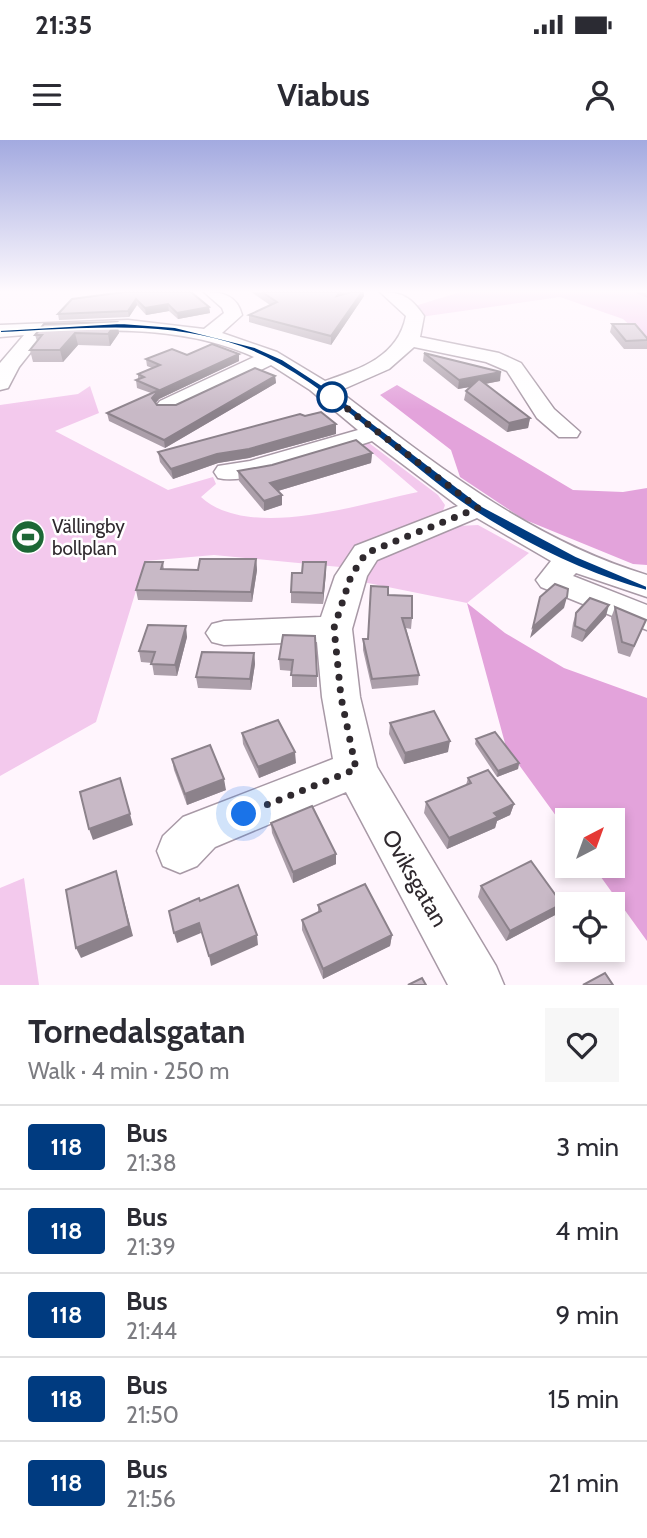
<!DOCTYPE html>
<meta charset="utf-8">
<style>
body{margin:0;font-family:Cabin,sans-serif;background:#f7f7f7;color:#2b2b33;height:100vh;display:flex;flex-direction:column;font-size:26px;white-space:nowrap}
*{box-sizing:border-box;margin:0}
p{font-size:23px;color:#7c7c81}
.icon{flex:none;width:38px;height:38px;fill:none;stroke:currentColor;stroke-width:2;stroke-linecap:round;stroke-linejoin:round}
.map{position:relative;height:845px;overflow:hidden}
.sheet{display:flex;flex-direction:column;background:#fff;flex:1}
.sheet>*{flex:none}
.badge{padding:0 14px;border-radius:5px;font-size:24px;line-height:46px}
.needle{width:46px;rotate:41deg}
.tools{position:absolute;left:555px;top:668px;display:grid;gap:14px}
.tools a{display:grid;place-items:center;width:70px;height:70px;border-radius:0px;background:#fff;box-shadow:0 4px 10px #0003;font-size:35px}
.you{position:absolute;width:35px;height:35px;margin:-18px;border:5px solid #fff;border-radius:50%;background:#1a73e8;box-shadow:0 0 0 10px #1a73e833}
.map>.badge{position:absolute;translate:-50% -50%;box-shadow:0 0 0 4px #fff}
.round{display:grid;place-items:center;flex:none;width:74px;height:74px;border-radius:0px;background:#f7f7f7}
.head{display:flex;align-items:center;justify-content:space-between;height:119px;padding:0 28px}
h1{font-size:33px;font-weight:700;line-height:52px}
ul{padding:0;list-style:none}
li{display:flex;align-items:center;gap:21px;height:84px;padding:0 28px;border-top:2px solid #e1e1e2}
li div{flex:1}
li b{display:block;font-size:26px}
li em{font-style:normal}
li .badge{min-width:77px;font-weight:700;text-align:center}
.status{display:flex;justify-content:space-between;align-items:center;height:49px;padding:0 35px;background:#fff;direction:ltr}
.status svg{height:19px;fill:currentColor}
header{display:flex;justify-content:space-between;align-items:center;height:91px;padding:0 28px;background:#fff;font-size:32px;font-weight:700}
.map>svg:first-child{display:block}
.green{fill:#f3c9ed}
.forest{fill:#e3a3db}
.lines{fill:none;stroke-linecap:round;stroke-linejoin:round}
.stream{stroke:#dc9cd4;stroke-width:3.5}
.minor-casing{stroke:#a899a6;stroke-width:3}
.minor{fill:#fff;fill-rule:evenodd}
.wall{fill:#ac9faa}
.shaded-wall{fill:#8c828b}
.building{fill:#c8b9c6;stroke:#8c828b;stroke-width:2}
.line{fill:#003b80;stroke:#fff;stroke-width:2}
.walk{stroke:#2f292e;stroke-width:7;stroke-dasharray:0 12.6}
.stop-dot{fill:#fff;stroke:#003b80;stroke-width:3.5}
.labels{text-anchor:middle;stroke-width:5;stroke-linejoin:round;paint-order:stroke}
.poi-label{font-size:19px;fill:#2f292e;stroke:#fff;text-anchor:start}
.near-street-label{font-size:23px;fill:#2f292e;stroke:#fff}
</style>
<div class="status"><b>21:35</b><svg viewBox="0 0 49 12"><path d="M0 12V9h3v3zM5 12V6h3v6zM10 12V3h3v9zM15 12V0h3v12zM26 1h20v11H26zM47 4h2v5h-2z"/></svg></div>
<header><svg class="icon" aria-label="menu" viewBox="0 0 24 24"><path d="M4 6h16M4 12h16M4 18h16"/></svg>Viabus<svg class="icon" aria-label="person" viewBox="0 0 24 24"><circle cx="12" cy="8" r="4"/><path d="M4 21q1-7 8-7t8 7"/></svg></header>
<div class="map">
<svg width="647" height="845" viewBox="0 0 647 845">
<rect width="100%" height="100%" fill="#fff5fd"/>
<g class="green">
<path d="M460 152H647V201L623 179 560 157 420 177 415 166Z"/>
<path d="M90 246 99 273 55 291 168 350 213 337 216 344 201 357C249 401 360 364 418 352L361 303H369L438 355 445 365 442 374 372 399 358 407 340 427 214 415 145 421 96 582 0 636V265L78 254Z"/>
<path d="M478 385 529 413 467 463 358 441 372 421 458 386Z"/>
<path d="M24 738 39 845H0V748Z"/>
</g>
<g class="forest">
<path d="M397 245 573 350 623 352 647 348V425L633 424 523 379 460 337 451 310 380 255Z"/>
<path d="M467 463 505 493 564 528 647 558V801L593 726H612V681H567V691L506 607Z"/>
</g>
<g class="lines">
<path class="stream" d="M638 152 647 156"/>
<g class="minor-casing">
<path id="minor" d="M204 152C222 152 237 155 242 175L222 193 277 212 325 241C360 229 398 217 406 176L380 152C402 152 411 157 424 176L420 197 499 213 521 223 554 269 580 292 577 297H559L537 278 507 231 486 222 414 207 389 229 339 251C435 324 529 399 647 435V457L576 433 573 436 647 465V490L541 447 536 440 551 421 477 378 377 420 367 436 352 489 360 557 377 627 496 826 504 845H448L346 652 215 707 197 726 180 733 163 726 157 711 163 696 183 677 333 619 322 557 317 502 224 505 212 502 206 493 212 484 224 481 321 477 335 436 355 406 458 366 372 301C336 312 252 346 218 338L214 332 218 326 250 321 358 290 310 250 271 225 176 271H160L156 266 160 261 254 217C190 188 116 188 46 193L19 227 8 248 0 250V223L24 195 0 197V185L128 180 204 189 224 173 222 168Z"/>
</g>
<use href="#minor" class="minor"/>
</g>
<g class="wall">
<path d="M124 152 209 167 210 173 178 179 169 171 146 175 137 165 129 177 59 180 58 174Z"/>
<path d="M251 152H346L345 154 351 152H364V156L331 205 249 182V175L270 165Z"/>
<path d="M117 182 119 193 110 206 78 205 63 222H33L30 210 37 201 35 195Z"/>
<path d="M612 184 647 198V209H624L610 192Z"/>
<path d="M424 213 500 241 485 244 530 278 528 288 507 292 464 260 466 251 471 247 458 249 423 221Z"/>
<path d="M239 214V221L159 259 156 263 157 265H176L275 236 276 243 165 308 109 281 107 273 151 253 137 248 136 240 138 239V234L152 228 147 226 146 219 187 215Z"/>
<path d="M336 294 249 318 218 323 173 339 160 322 158 312Z"/>
<path d="M372 313 371 323 278 351 282 365 264 371 239 341 238 331Z"/>
<path d="M256 419 257 430 252 462 138 460 136 450 163 422 164 430H198Z"/>
<path d="M326 422 323 464 291 463V452L302 433Z"/>
<path d="M388 455 412 478 411 489 406 488 419 535 418 545 372 549 363 510V499H368Z"/>
<path d="M615 467 646 480 630 517 618 513 611 478Z"/>
<path d="M576 473 606 476 582 502 571 497 573 483Z"/>
<path d="M283 495 317 536V547H292V531L280 530 279 519Z"/>
<path d="M187 497 177 536 154 535 152 523 141 522 139 511Z"/>
<path d="M254 513 255 524 251 550 198 548 196 537Z"/>
<path d="M390 583 448 612 404 624 389 594Z"/>
<path d="M242 593 296 623 259 638 243 604Z"/>
<path d="M476 599 519 623 518 629 497 637 475 604Z"/>
<path d="M172 619 226 650 187 665 174 630Z"/>
<path d="M468 638 514 664 510 675 497 681 495 688 447 709 424 673 426 662 466 645Z"/>
<path d="M271 683 336 724 293 743 272 693Z"/>
<path d="M481 746 557 774 506 801 478 757Z"/>
<path d="M318 765 392 795 390 806 323 839 302 790V780L318 773Z"/>
</g>
<g class="shaded-wall">
<path d="M362 152H364V156L331 205V196Z"/>
<path d="M136 159 137 165 129 177 128 171Z"/>
<path d="M168 164 169 171 146 175 145 168Z"/>
<path d="M209 167 210 173 178 179 177 173Z"/>
<path d="M117 182 119 193 110 206 108 194Z"/>
<path d="M75 193 78 205 63 222 60 210Z"/>
<path d="M239 214V221L159 259 153 266 152 258 158 251Z"/>
<path d="M501 232 500 241 458 249 459 240Z"/>
<path d="M275 236 276 243 165 308 164 300Z"/>
<path d="M530 278 528 288 507 292 509 283Z"/>
<path d="M336 284V294L249 318 218 323 173 339 171 329 217 314Z"/>
<path d="M372 313 371 323 271 353 270 343Z"/>
<path d="M282 355V365L264 371V361Z"/>
<path d="M256 419 257 430 252 462 251 452Z"/>
<path d="M326 422V433L323 464V453Z"/>
<path d="M567 457 564 468 530 498 533 487Z"/>
<path d="M609 465 606 476 582 502 586 491Z"/>
<path d="M186 486 187 497 177 536 175 525Z"/>
<path d="M254 513 255 524 251 550 250 539Z"/>
<path d="M450 601 448 612 404 624 405 613Z"/>
<path d="M295 612 296 623 259 638 258 627Z"/>
<path d="M519 623 518 629 497 637 498 631Z"/>
<path d="M224 639 226 650 187 665 185 654Z"/>
<path d="M514 664 510 675 497 681 495 688 447 709 449 698 494 673Z"/>
<path d="M130 674 133 685 93 700 89 689Z"/>
<path d="M336 714V724L293 743V732Z"/>
<path d="M116 731 133 796 81 818 76 808Z"/>
<path d="M562 764 557 774 506 801 510 791Z"/>
<path d="M199 783 201 793 177 803 174 793Z"/>
<path d="M257 795 258 805 211 826 209 816Z"/>
<path d="M392 795 390 806 323 839V829Z"/>
</g>
<g class="building">
<path d="M124 152H191L209 167 177 173 168 164 145 168 136 159 128 171 58 174 72 159Z"/>
<path d="M262 152H340L337 156 351 152H362L331 196 249 175 277 162Z"/>
<path d="M117 182 108 194 75 193 60 210H30L42 195H35L44 184Z"/>
<path d="M612 184H635L647 198V200L626 201Z"/>
<path d="M212 204 239 214 158 251 152 258 157 265H176L255 228 275 236 164 300 107 273 159 250 136 240 144 237 138 234 160 225 146 219 172 209 187 215Z"/>
<path d="M424 213 501 232 459 240Z"/>
<path d="M479 239 530 278 509 283 466 251Z"/>
<path d="M321 272 336 284 249 309 217 314 171 329 158 312 300 274 305 276Z"/>
<path d="M356 300 372 313 270 343 282 355 264 361 238 331 272 325Z"/>
<path d="M200 419H256L251 452 136 450 145 422H163L161 429 198 430Z"/>
<path d="M303 422H326L323 453 291 452 292 433H302Z"/>
<path d="M555 444 568 449 567 457 533 487 540 457Z"/>
<path d="M371 446 388 447V455L412 456V478H402L419 535 372 539 363 499H368Z"/>
<path d="M590 458 609 465 586 491 575 486 576 473Z"/>
<path d="M615 467 646 480 634 506 622 502Z"/>
<path d="M148 485 186 486 175 525 151 524 155 512 139 511Z"/>
<path d="M283 495 315 496 317 536 291 535 293 520 279 519Z"/>
<path d="M202 512 254 513 250 539 196 537Z"/>
<path d="M434 571 450 601 405 613 390 583Z"/>
<path d="M278 580 295 612 258 627 242 593Z"/>
<path d="M495 592 519 623 498 631 476 599Z"/>
<path d="M210 605 224 639 185 654 172 619Z"/>
<path d="M488 630 514 664 494 673 498 677 449 698 426 662 471 643 468 638Z"/>
<path d="M120 638 130 674 89 689 80 652Z"/>
<path d="M312 666 336 714 293 732 271 683Z"/>
<path d="M531 721 562 764 510 791 481 746Z"/>
<path d="M116 731 129 786 76 808 66 750Z"/>
<path d="M365 744 392 795 323 829 302 780 321 771 318 765Z"/>
<path d="M238 745 257 795 209 816 199 783 174 793 169 771 199 758 200 761Z"/>
<path d="M605 833 613 845H583Z"/>
<path d="M422 838 426 845H408Z"/>
</g>
<linearGradient id="sky" x2="0" y2="1"><stop stop-color="#a3aae0"/><stop offset="0.56" stop-color="#fffafe"/><stop offset="1" stop-color="#fffafe" stop-opacity="0"/></linearGradient>
<rect width="647" height="270" fill="url(#sky)"/>
<path class="line" d="M121 183 175 187 255 207 282 219 325 247 482 366 576 416 647 446V451C586 434 527 405 474 371 442 351 413 324 382 300 341 268 300 231 251 211 172 179 83 189 0 193V190Z"/>
<g class="lines">
<path class="walk" d="M244 674 356 629 341 557 334 488 351 436 366 413 478 368 332 257"/>
</g>
<defs>
<g id="stadium-disc" transform="scale(1.75)"><circle r="9.5" fill="#1d6836" stroke="#fff"/><path d="M0-5a6.5 5 0 1 0 0 10a6.5 5 0 1 0 0-10ZM-3.5-1.8h7v3.6h-7Z" fill="#fff"/></g>
</defs>
<g fill-rule="evenodd">
<use href="#stadium-disc" x="28" y="397"/>
</g>
<circle class="stop-dot" cx="332" cy="257" r="14"/>
<g class="labels">
<g class="poi-label">
<text x="52" y="393">Vällingby<tspan x="52" dy="22">bollplan</tspan></text>
</g>
<g class="near-street-label">
<text transform="translate(415 738) rotate(60)" y="8">Oviksgatan</text>
</g>
</g>
</svg>
<div class="tools">
<a><svg class="needle" viewBox="-14 -14 28 28"><path d="M0-13l5 13h-10z" fill="#e53935"/><path d="M0 13l5-13h-10z" fill="#7c7c81"/></svg></a>
<a><svg class="icon" aria-label="locate" viewBox="0 0 24 24"><circle cx="12" cy="12" r="6"/><path d="M12 2v4M12 18v4M2 12h4M18 12h4"/></svg></a>
</div>
<div class="you" style="left:244px;top:674px"></div>
</div>
<section class="sheet">
<div class="head"><div><h1>Tornedalsgatan</h1><p>Walk · 4 min · 250 m</p></div><a class="round"><svg class="icon" aria-label="heart" viewBox="0 0 24 24"><path d="M12 20l-8-8c-3-5 5-10 8-4 3-6 11-1 8 4z"/></svg></a></div>
<ul>
<li><span class="badge" style="background:#003b80;color:#fff">118</span><div><b>Bus</b><p>21:38</p></div><em>3 min</em></li>
<li><span class="badge" style="background:#003b80;color:#fff">118</span><div><b>Bus</b><p>21:39</p></div><em>4 min</em></li>
<li><span class="badge" style="background:#003b80;color:#fff">118</span><div><b>Bus</b><p>21:44</p></div><em>9 min</em></li>
<li><span class="badge" style="background:#003b80;color:#fff">118</span><div><b>Bus</b><p>21:50</p></div><em>15 min</em></li>
<li><span class="badge" style="background:#003b80;color:#fff">118</span><div><b>Bus</b><p>21:56</p></div><em>21 min</em></li>
</ul>
</section>
